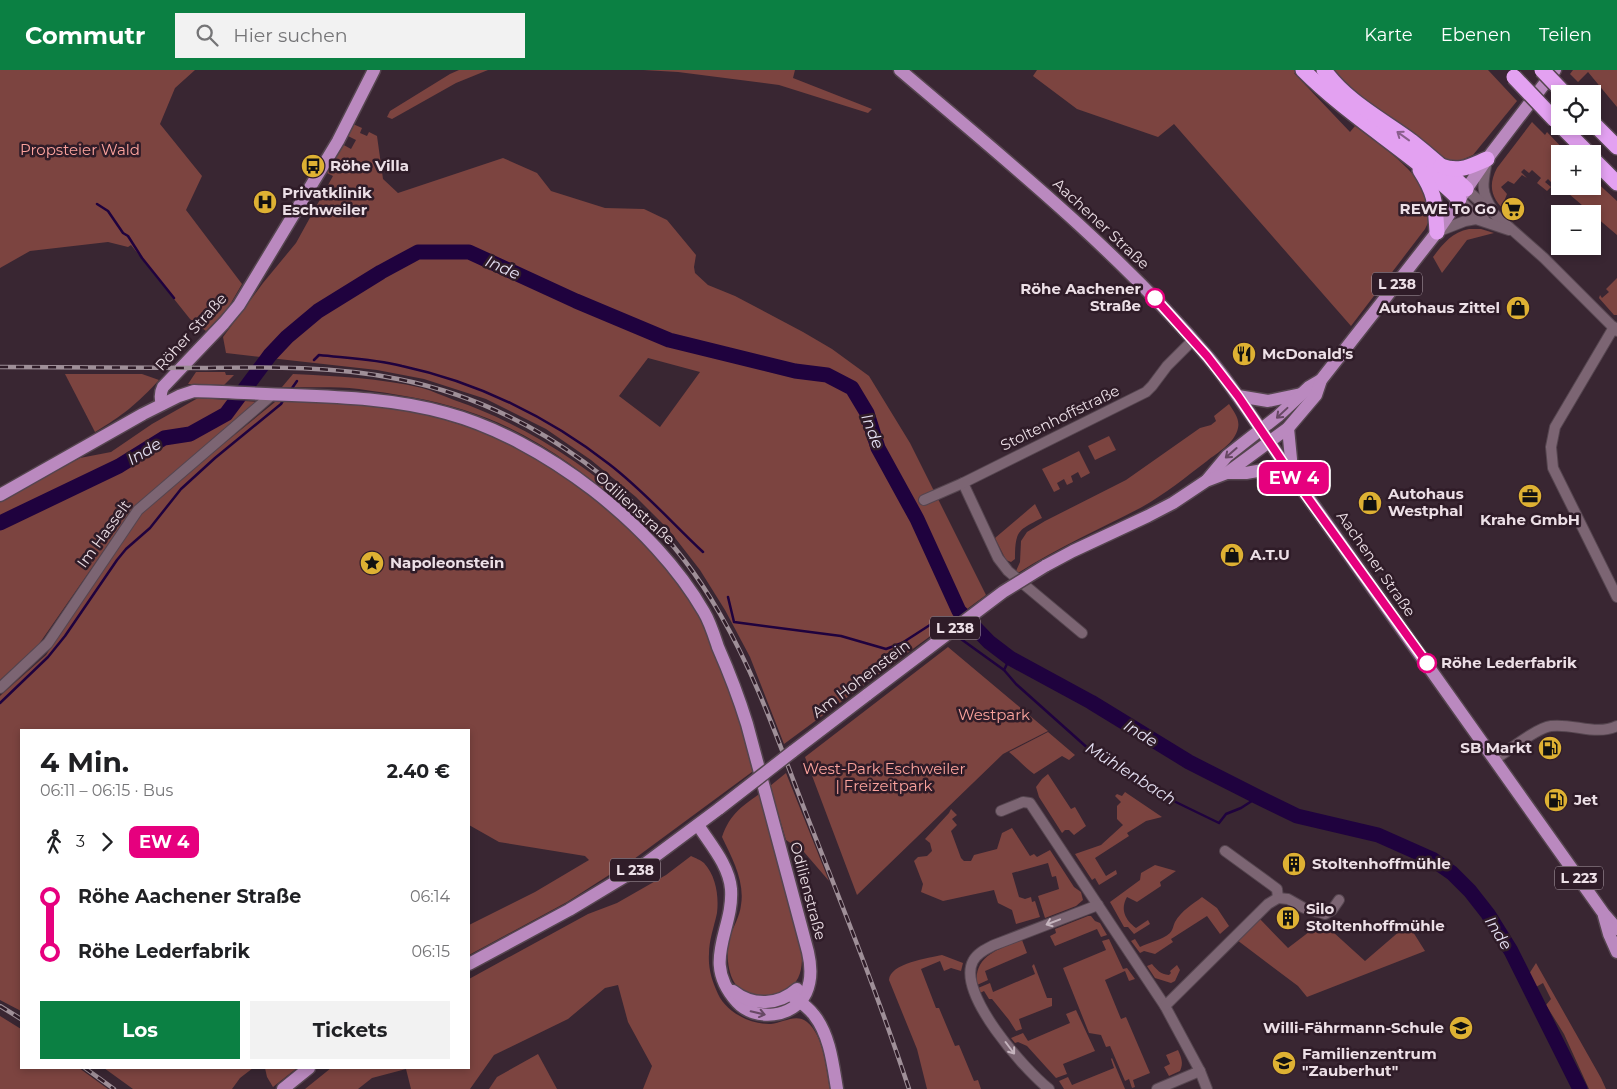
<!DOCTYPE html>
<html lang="de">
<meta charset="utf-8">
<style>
body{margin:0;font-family:Montserrat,sans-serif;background:#f2f2f2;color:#202124;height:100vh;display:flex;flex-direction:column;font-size:19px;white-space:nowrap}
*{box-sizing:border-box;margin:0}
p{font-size:16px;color:#757577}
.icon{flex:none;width:28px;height:28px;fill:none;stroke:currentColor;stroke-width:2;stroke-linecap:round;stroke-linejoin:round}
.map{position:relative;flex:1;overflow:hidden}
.side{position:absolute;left:20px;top:659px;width:450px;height:340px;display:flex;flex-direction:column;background:#fff;border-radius:0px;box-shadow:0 2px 8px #0003}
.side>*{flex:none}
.badge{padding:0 10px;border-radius:8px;font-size:18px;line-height:32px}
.tools{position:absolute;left:1551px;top:15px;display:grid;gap:10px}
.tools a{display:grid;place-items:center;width:50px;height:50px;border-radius:0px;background:#fff;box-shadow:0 2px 8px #0003;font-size:25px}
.map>.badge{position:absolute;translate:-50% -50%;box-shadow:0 0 0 2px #fff}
.legs{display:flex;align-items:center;gap:8px;height:55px;padding:0 20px;font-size:16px}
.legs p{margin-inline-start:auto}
.summary{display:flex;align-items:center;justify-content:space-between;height:85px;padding:0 20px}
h1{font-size:28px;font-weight:700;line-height:38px}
.button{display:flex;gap:10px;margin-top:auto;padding:10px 20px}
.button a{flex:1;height:58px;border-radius:0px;background:#0b8043;color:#fff;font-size:20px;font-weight:700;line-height:58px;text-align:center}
.button a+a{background:#f2f2f2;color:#202124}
ul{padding:0 20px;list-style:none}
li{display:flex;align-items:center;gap:18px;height:55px;font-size:19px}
li i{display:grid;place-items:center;width:8px;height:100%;margin:0 6px;background:currentColor}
li i::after{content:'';width:12px;height:12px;margin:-6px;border:4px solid;border-radius:50%;background:#fff}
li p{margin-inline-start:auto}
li:first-child i{background:linear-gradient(#0000 50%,currentColor 0)}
li:last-child i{background:linear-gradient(currentColor 50%,#0000 0)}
header{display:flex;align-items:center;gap:30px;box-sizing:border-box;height:70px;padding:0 25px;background:#0b8043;color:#fff}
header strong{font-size:24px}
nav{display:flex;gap:28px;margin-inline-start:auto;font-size:18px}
.search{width:350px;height:45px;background:#f2f2f2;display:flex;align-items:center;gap:12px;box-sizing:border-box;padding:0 18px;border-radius:0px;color:#757577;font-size:19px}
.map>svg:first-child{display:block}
.green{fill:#7c4440;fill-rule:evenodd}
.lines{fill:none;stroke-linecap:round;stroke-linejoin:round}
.stream{stroke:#1f023e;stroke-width:2.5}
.river{stroke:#1f023e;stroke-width:15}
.minor-casing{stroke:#55454f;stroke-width:12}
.major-casing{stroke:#55454f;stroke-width:15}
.highway-casing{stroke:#55454f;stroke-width:18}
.minor{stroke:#7c6573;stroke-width:10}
.major{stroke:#ba89bf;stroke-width:12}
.highway{stroke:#e3a1f1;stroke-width:15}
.rail-casing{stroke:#9f8f98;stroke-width:4.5}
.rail{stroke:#2f1c28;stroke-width:2.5;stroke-dasharray:8;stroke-linecap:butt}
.major-bridge-casing{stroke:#55454f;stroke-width:15;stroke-linecap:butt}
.highway-bridge-casing{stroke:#55454f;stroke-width:18;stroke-linecap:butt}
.major-bridge{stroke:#ba89bf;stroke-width:12}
.highway-bridge{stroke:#e3a1f1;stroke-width:15}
.oneway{stroke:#895e8c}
.oneway2{stroke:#674864}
.oneway3{stroke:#c5b4be}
.line-1-casing{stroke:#fff;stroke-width:11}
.line-1{stroke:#e6007e;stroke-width:8}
.stop-1-dot{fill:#fff;stroke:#e6007e;stroke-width:2.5}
.labels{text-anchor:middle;stroke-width:5;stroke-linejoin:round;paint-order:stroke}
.shield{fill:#2f1c28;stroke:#b3a4ad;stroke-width:1}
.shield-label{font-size:14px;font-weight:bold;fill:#ecdfe6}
.park-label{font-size:15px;fill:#fca39d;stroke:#2f1c28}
.poi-label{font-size:15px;font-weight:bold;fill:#ecdfe6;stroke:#2f1c28;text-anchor:start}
.street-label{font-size:15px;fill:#ecdfe6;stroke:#2f1c28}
.stop-label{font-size:15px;font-weight:bold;fill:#ecdfe6;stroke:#2f1c28;text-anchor:end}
.water-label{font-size:16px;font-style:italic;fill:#e5e0f3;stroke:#2f1c28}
</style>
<header>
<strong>Commutr</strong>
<div class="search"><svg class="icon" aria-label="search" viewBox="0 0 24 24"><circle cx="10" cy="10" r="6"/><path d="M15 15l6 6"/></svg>Hier suchen</div>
<nav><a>Karte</a><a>Ebenen</a><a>Teilen</a></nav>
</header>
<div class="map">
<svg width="1617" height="1019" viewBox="0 0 1617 1019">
<rect width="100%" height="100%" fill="#392632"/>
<g class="green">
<path d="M0 0H195L175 18 160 54 202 106 186 140 242 214 228 238 206 261 190 249 131 175 128 177 108 172 30 181 0 198Z"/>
<path d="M459 0H488L456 13 392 49 387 47 390 41 450 4Z"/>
<path d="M643 0H795L793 8 872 39 868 43 779 15 678 2Z"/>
<path d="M1037 0H1321L1319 5 1294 3 1350 62 1355 56C1381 76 1432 108 1430 144 1430 149 1427 155 1425 159L1351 256 1174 54 1158 67 1077 39 1033 6Z"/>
<path d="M1330 0H1488L1517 31 1473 85 1457 92 1446 93 1353 24Z"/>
<path d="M1573 0H1617V37L1588 2 1578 12 1570 4Z"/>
<path d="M1532 52 1545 65 1547 62 1568 84H1560V116H1592L1593 109 1617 131V165L1555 112 1553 114 1548 109 1545 112 1551 117 1547 121 1537 113 1541 108 1532 100 1529 103 1524 99 1521 102 1527 108 1522 105 1514 114 1508 111 1501 117 1507 124 1503 134 1508 143C1492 130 1487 117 1497 98Z"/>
<path d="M353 54 362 58 360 63 367 66 369 62 377 66 383 109 398 123 503 88 537 103 551 121 605 138 644 139 667 150 696 185 694 197 695 203 708 215 735 226 803 262 832 279 869 306 910 373 986 525 784 674 750 587 725 540 700 500 669 460 636 427 591 390 546 359 486 329 424 309 377 300 226 283 223 267 263 213 296 173 333 106 325 102 342 74 351 79 356 70 348 66ZM648 288 700 302 660 357 619 326Z"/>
<path d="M1469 159H1481L1494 163 1467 170 1442 203 1433 187C1443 174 1452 162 1469 159Z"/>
<path d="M1617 208V245H1614L1599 228 1600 225 1602 228 1609 222 1606 219Z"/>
<path d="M196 302H225L226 305H234L224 315 188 314Z"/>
<path d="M65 304H142L159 310C138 333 122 346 95 362Z"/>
<path d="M293 304C336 306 380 308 422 318 433 321 443 326 454 330 521 353 590 395 640 446L638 448 634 446C584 401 529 360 464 340 430 329 394 324 359 319 334 316 307 318 282 317Z"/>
<path d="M198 328 258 332 134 437 39 574 0 610V431L80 388 111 382 152 354Z"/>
<path d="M290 330 354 331 422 343 491 364 567 404 626 454 663 493 699 545 736 627 756 699 634 789 567 832 469 885V855L535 822 589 790 585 786 499 772 469 755V660H21V941L0 930V626L46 585 76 538 142 443 184 406 275 332Z"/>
<path d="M1229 334C1234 342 1240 349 1238 358 1235 373 1218 382 1207 391 1186 407 1165 424 1142 437 1100 459 1057 478 1018 503L1016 501 1020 492 1021 471 1027 462 1045 451 1126 410 1200 358 1211 355 1216 351 1214 346Z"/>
<path d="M1109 366 1116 380 1095 390 1088 376Z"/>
<path d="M1079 381 1090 403 1081 408 1078 402 1071 406 1073 412 1067 415 1064 409 1057 413 1060 419 1054 422 1042 399 1059 391 1069 410 1059 391Z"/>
<path d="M1035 434 1042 448C1018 460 1015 461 1015 489L1011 492 1006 490 995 468Z"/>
<path d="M948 577 1048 661 1003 684 857 825 805 687Z"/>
<path d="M1048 662 1075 685 1069 690 1062 686 1034 704C1024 697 1018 689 1009 682Z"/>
<path d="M786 703 829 811 804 782 786 770 770 716Z"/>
<path d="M1048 704 1071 739 1075 737 1086 756 1074 765 1069 760H1065L1062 763 1039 727 1036 717 1042 709Z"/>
<path d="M762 722 802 883C802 894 802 906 793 915 777 931 747 933 734 912 727 900 726 880 730 867 733 857 740 846 741 835 745 811 732 788 722 767 730 743 743 736 762 722Z"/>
<path d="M1125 722 1162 747 1146 751 1127 763 1129 766 1095 788 1106 806 1116 800 1117 804 1099 815 1095 808 1092 810 1075 784 1101 775 1123 755 1117 749V736L1121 732 1115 726 1117 724 1122 726Z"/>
<path d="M951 739 957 745 952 749 957 755 951 761 961 788 964 791H971L974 785 997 779 1002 763 1012 758 1030 786 1034 784 1037 787 1050 780 1074 817 1081 822 1083 830 1076 836 1045 848 1038 826 1059 819 1056 806 1052 807 1048 793 1012 803 1019 827 1025 829 1031 827 1032 832 1035 831 1040 847 1016 854 1012 840 998 833 994 820 943 831 921 822 923 814 914 791 918 787 927 786 932 781 930 773 925 769 949 743Z"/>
<path d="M691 786C695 788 701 790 704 793 716 806 719 826 717 843 714 857 709 870 709 884 708 899 712 911 718 924 726 942 751 955 771 954 783 953 796 943 807 952 824 966 826 999 830 1019H643L652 996 628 952 618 915 605 918 568 949 494 985 470 1019H411L406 999 372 1008 358 1019H305L331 998H469V909L588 844 617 833 666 805Z"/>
<path d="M1155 795 1176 801 1160 812 1161 816 1137 832 1127 827C1120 839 1125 850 1136 858L1148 850 1150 854 1134 864 1128 857H1124L1110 832 1140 810 1141 803Z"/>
<path d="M1202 827 1217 838 1229 856 1220 864 1207 846 1171 869 1173 872 1155 884 1144 881 1140 883 1131 871 1135 869 1140 877C1150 872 1162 870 1170 863 1173 860 1173 856 1175 852 1181 841 1193 834 1202 827Z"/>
<path d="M1088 846H1091L1095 851 1100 853 1107 865 1101 867 1097 859 1055 876 1050 866 1056 863 1055 859Z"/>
<path d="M1259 848 1288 878 1322 852 1365 891 1408 854 1425 881 1307 927 1298 916 1237 870Z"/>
<path d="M1109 869 1123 899 1127 898 1135 909 1129 911 1125 901 1105 910 1121 949 1126 947 1150 1003 1133 1010 1135 1017 1132 1018 1129 1009 1125 1011 1110 976 1106 977 1101 965 1089 963 1063 898 1106 880 1102 871Z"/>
<path d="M1022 870 1027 883 985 901 988 910 977 915C973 885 1000 879 1022 870Z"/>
<path d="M942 885 963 893 961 901 951 898 944 901 940 891 921 899 936 938H939L955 976 959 975 974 1011 978 1010 981 1019H927L917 979 889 910C890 893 929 888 942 885Z"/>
<path d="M1536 893 1601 1008 1606 1019H1589L1564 964 1546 935 1551 929 1543 913 1536 917 1529 904Z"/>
<path d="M1034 894 1047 928H1052V936L1019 949 1022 959 1016 961 1009 950 992 929H989L984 921 980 923 978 918 990 913 993 922 1035 904 1032 896Z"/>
<path d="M1152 894C1157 900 1160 904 1169 905L1171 903 1170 901 1177 895 1180 900 1175 911 1171 913 1155 908 1147 896Z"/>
<path d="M1076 940 1095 981 1063 994 1067 1004 1056 1008 1027 976 1018 972 1015 973 1011 968 1023 963 1028 971 1070 953 1066 944Z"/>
<path d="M0 946 21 959V998H79L108 1019H0Z"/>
<path d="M1178 980C1181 987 1184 993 1180 1001L1169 1006 1164 997 1170 994 1166 985Z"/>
<path d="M538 984 557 1019H489L497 1007Z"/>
<path d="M1112 988 1125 1019H1064L1059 1011 1068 1007 1072 1015 1114 998 1111 989Z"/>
<path d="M104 998H253L240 1008 232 1019H133Z"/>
<path d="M265 998H297L273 1017 267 1007Z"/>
</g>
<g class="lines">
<g class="stream">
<path d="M97 134 108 141 123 163 128 166 142 188 174 228"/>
<path d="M314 290 319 285C347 288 375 289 402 296 477 312 549 347 609 394 643 420 672 453 703 482"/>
<path d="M290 321 297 311"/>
<path d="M728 527 734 552 841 566 886 579 902 573 933 553 944 555 948 559"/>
<path d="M954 564 1004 600 1016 614 1091 681 1115 699 1151 720 1219 753 1226 744 1241 738 1258 727"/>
<path d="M1004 600 1010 588"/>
<path d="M0 633 48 587 65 566 117 490 126 479 150 458 181 419 215 388 281 334 284 329"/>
</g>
<path class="river" d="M0 453 119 396 164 368 190 364 226 344 270 285 287 267 318 241 381 202 418 182H469L576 231 669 270 795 301 827 305 852 318 867 343 878 378 917 449 959 541 989 572 1010 588 1091 632 1189 692 1258 727 1297 746 1378 765 1432 789 1452 803 1470 821 1488 844 1511 881 1580 1019"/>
<g class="minor-casing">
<g id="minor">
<path d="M1487 91C1483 112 1480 121 1492 139"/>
<path d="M1466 119 1544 188 1617 261"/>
<path d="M1459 129 1471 141 1484 149"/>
<path d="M1437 162 1465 151 1476 149 1509 160"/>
<path d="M1614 257 1555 357 1551 377 1553 398 1617 527"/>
<path d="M963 413 998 488 1008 501 1082 563"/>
<path d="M924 430 963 413 1146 322 1152 316 1167 296 1193 270"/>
<path d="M0 618 48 573 138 440 273 324"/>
<path d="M1494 690C1508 681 1536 658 1551 656 1573 653 1596 666 1617 656"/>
<path d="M1001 741 1023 732 1030 733 1165 936 1200 1001 1207 1019"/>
<path d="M1225 781 1273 816 1277 819 1278 828"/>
<path d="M1165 936 1268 834 1278 828 1288 829 1304 838 1325 844 1332 840 1339 830"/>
<path d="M1049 1019C1025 1000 956 923 973 891 977 883 986 879 994 875L1098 835"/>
<path d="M1157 1019 1200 1001"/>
</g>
</g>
<g class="major-casing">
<g id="major">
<path d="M900 0C1007 91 1117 180 1208 287 1240 325 1266 369 1295 409 1398 554 1501 698 1604 844L1617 859"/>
<path d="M1238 326 1268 331 1301 324"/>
<path d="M162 334C160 328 160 323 163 317L224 253 239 235 338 71 374 0"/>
<path d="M1288 358 1291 389 1290 402"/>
<path d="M1227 403H1246L1263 400 1295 410"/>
<path d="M1207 410 1227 386 1278 346 1309 317 1321 310"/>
<path d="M0 425 143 344 179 326 194 321C227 322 260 324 292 325 344 327 396 329 446 343 543 369 654 455 704 542 710 552 714 565 718 577 729 602 739 628 747 654L808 882C811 895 812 910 806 923 794 948 755 952 737 932 700 891 734 861 731 819 729 795 710 774 698 755"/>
<path d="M1045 496 1073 481 1148 446 1173 433 1206 411 1227 403 1288 358 1316 325 1321 310 1437 162 1487 89 1555 0"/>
<path d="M792 682 868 624"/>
<path d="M1604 846 1609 864 1617 882"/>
<path d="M469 894 569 840 642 796 720 738"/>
<path d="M733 921C753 937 779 935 797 919"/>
<path d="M791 925C799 931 808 937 814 945 830 965 833 995 837 1019"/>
<path d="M283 1019 309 998"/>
</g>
</g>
<g class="highway-casing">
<g id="highway">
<path d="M1303 0C1351 48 1411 82 1459 129"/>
<path d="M1324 0C1346 31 1381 49 1411 71 1430 86 1448 102 1466 119"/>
<path d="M1592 52 1617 77"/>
<path d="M1561 56 1589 84"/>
<path d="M1592 88 1617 113"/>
<path d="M1441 96C1460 103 1470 96 1487 89"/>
<path d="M1420 100C1436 125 1435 133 1437 162"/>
</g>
</g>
<use href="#minor" class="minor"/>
<use href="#major" class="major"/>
<use href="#highway" class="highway"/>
<g class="rail-casing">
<g id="rail">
<path d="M0 297C69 297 137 298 206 298 270 297 335 296 398 309 533 336 652 425 720 544 758 609 782 682 809 751 844 840 879 928 909 1019"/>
<path d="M0 936 21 949"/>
<path d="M85 998 114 1019"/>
</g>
</g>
<use href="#rail" class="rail"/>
<g class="major-bridge-casing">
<g id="major-bridge">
<path d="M868 624 1003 522 1045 496"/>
<path d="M720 738 792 682"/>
</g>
</g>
<g class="highway-bridge-casing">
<g id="highway-bridge">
<path d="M1542 0 1565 24"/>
<path d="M1514 7 1555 50"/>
</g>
</g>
<use href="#major-bridge" class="major-bridge"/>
<use href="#highway-bridge" class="highway-bridge"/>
</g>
<defs><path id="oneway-shaft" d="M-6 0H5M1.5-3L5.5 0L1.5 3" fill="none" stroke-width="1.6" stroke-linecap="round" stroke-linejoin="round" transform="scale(1.25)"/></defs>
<use class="oneway" href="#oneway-shaft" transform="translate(1403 66) rotate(-144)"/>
<g class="oneway2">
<use href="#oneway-shaft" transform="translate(1282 343) rotate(137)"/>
<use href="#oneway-shaft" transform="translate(1231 383) rotate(139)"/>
<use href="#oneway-shaft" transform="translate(758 943) rotate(13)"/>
</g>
<g class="oneway3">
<use href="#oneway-shaft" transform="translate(1053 852) rotate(159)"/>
<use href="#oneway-shaft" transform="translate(1010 978) rotate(53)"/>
</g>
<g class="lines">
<g class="line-1-casing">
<path id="line-1" d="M1155 228 1207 286 1238 326 1295 410 1427 593"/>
</g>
<use href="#line-1" class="line-1"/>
</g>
<defs>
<g id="bus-disc" transform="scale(1.25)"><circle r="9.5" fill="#deb133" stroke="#2f1c28"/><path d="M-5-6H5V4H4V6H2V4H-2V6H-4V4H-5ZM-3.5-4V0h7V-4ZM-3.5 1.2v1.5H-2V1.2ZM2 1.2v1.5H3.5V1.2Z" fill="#111"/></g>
<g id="hospital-disc" transform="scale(1.25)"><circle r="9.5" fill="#deb133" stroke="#2f1c28"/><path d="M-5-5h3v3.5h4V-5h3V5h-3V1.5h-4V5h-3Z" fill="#111"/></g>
<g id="supermarket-disc" transform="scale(1.25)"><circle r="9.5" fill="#deb133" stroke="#2f1c28"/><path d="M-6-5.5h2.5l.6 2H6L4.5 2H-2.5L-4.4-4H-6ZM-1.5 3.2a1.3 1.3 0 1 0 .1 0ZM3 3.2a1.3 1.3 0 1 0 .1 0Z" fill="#111"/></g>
<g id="shop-disc" transform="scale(1.25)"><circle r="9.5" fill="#deb133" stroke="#2f1c28"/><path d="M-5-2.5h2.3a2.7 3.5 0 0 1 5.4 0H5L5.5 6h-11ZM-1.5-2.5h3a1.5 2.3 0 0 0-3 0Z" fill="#111"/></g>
<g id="restaurant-disc" transform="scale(1.25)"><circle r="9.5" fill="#deb133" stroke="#2f1c28"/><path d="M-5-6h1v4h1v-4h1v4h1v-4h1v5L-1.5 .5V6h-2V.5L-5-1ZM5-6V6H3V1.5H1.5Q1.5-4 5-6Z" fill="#111"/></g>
<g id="office-disc" transform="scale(1.25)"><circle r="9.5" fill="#deb133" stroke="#2f1c28"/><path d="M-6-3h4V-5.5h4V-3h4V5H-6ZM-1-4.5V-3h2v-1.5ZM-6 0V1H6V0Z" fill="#111"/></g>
<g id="sight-disc" transform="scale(1.25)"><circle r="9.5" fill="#deb133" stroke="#2f1c28"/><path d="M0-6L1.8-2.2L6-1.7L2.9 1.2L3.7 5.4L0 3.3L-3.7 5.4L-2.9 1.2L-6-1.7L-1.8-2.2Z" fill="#111"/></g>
<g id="fuel-disc" transform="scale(1.25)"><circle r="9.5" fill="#deb133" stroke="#2f1c28"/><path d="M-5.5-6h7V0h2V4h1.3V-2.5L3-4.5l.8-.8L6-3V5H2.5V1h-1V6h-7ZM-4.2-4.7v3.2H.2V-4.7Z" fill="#111"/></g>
<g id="building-disc" transform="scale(1.25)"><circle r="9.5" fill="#deb133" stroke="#2f1c28"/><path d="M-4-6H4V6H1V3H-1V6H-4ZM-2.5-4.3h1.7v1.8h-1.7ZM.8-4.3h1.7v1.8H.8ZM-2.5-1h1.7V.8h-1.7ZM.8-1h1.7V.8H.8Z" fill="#111"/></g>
<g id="school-disc" transform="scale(1.25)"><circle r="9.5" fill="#deb133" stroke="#2f1c28"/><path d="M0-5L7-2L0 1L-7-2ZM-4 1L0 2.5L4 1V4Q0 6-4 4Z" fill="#111"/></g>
</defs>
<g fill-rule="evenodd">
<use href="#bus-disc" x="313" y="96"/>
<use href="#hospital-disc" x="265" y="132"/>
<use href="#supermarket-disc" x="1513" y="139"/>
<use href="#shop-disc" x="1518" y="238"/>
<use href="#restaurant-disc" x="1244" y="284"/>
<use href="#office-disc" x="1530" y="426"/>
<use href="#shop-disc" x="1370" y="433"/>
<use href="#shop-disc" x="1232" y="485"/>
<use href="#sight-disc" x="372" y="493"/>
<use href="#fuel-disc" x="1550" y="678"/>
<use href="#fuel-disc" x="1556" y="730"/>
<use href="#building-disc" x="1294" y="794"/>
<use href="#building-disc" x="1288" y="848"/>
<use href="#school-disc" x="1461" y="958"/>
<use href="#school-disc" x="1284" y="993"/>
</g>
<g class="stop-1-dot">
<circle cx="1155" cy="228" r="9"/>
<circle cx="1427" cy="593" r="9"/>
</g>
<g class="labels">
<g class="shield">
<rect x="1372" y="202.5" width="50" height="23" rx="4"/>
<rect x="930" y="546.5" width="50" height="23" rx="4"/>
<rect x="610" y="788.5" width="50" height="23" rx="4"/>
<rect x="1555" y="796.5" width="48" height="23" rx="4"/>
</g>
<g class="shield-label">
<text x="1397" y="219">L 238</text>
<text x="955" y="563">L 238</text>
<text x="635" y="805">L 238</text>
<text x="1579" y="813">L 223</text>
</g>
<g class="park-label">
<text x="80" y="85">Propsteier Wald</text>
<text x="994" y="650">Westpark</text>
<text x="884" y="704">West-Park Eschweiler<tspan x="884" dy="17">| Freizeitpark</tspan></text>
</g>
<g class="poi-label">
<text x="330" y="101">Röhe Villa</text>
<text x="282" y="128">Privatklinik<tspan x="282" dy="17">Eschweiler</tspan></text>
<text x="1496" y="144" text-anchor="end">REWE To Go</text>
<text x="1500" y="243" text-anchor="end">Autohaus Zittel</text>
<text x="1262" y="289">McDonald's</text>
<text x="1388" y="429">Autohaus<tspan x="1388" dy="17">Westphal</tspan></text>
<text x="1530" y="455" text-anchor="middle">Krahe GmbH</text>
<text x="1250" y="490">A.T.U</text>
<text x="390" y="498">Napoleonstein</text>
<text x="1532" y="683" text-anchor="end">SB Markt</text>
<text x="1574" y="735">Jet</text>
<text x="1312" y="799">Stoltenhoffmühle</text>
<text x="1306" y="844">Silo<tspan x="1306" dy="17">Stoltenhoffmühle</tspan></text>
<text x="1444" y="963" text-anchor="end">Willi-Fährmann-Schule</text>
<text x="1302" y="989">Familienzentrum<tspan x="1302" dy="17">"Zauberhut"</tspan></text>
</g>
<g class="street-label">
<text transform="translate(1101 154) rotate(43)" y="5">Aachener Straße</text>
<text transform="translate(191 262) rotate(-48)" y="5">Röher Straße</text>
<text transform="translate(1060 348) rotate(-26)" y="5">Stoltenhoffstraße</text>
<text transform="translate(635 438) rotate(42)" y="5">Odilienstraße</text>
<text transform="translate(104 464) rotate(-54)" y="5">Im Hasselt</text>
<text transform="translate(1376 494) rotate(55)" y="5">Aachener Straße</text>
<text transform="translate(861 609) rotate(-37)" y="5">Am Hohenstein</text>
<text transform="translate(808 821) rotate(75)" y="5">Odilienstraße</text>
</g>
<g class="stop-label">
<text x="1141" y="224">Röhe Aachener<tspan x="1141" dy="17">Straße</tspan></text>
<text x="1441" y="598" text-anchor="start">Röhe Lederfabrik</text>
</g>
<g class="water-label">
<text transform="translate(503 197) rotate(24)" y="6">Inde</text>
<text transform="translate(873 361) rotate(69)" y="6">Inde</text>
<text transform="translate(144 381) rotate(-31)" y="6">Inde</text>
<text transform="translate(1141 663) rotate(32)" y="6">Inde</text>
<text transform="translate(1131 703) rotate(32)" y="6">Mühlenbach</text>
<text transform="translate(1499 863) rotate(58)" y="6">Inde</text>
</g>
</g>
</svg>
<div class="tools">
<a><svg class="icon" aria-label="locate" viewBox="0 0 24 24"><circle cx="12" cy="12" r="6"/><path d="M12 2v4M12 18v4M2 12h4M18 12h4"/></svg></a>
<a>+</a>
<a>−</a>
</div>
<b class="badge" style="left:1294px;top:408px;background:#e6007e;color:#fff">EW 4</b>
<section class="side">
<div class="summary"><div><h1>4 Min.</h1><p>06:11 – 06:15 · Bus</p></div><b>2.40 €</b></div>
<div class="legs"><svg class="icon" aria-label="walk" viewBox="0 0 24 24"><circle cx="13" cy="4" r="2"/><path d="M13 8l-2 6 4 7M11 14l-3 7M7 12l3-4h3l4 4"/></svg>3<svg class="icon" aria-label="forward" viewBox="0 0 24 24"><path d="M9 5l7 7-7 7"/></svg><b class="badge" style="background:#e6007e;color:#fff">EW 4</b></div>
<ul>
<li><i style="color:#e6007e"></i><b>Röhe Aachener Straße</b><p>06:14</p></li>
<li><i style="color:#e6007e"></i><b>Röhe Lederfabrik</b><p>06:15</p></li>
</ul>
<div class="button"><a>Los</a><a>Tickets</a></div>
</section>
</div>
